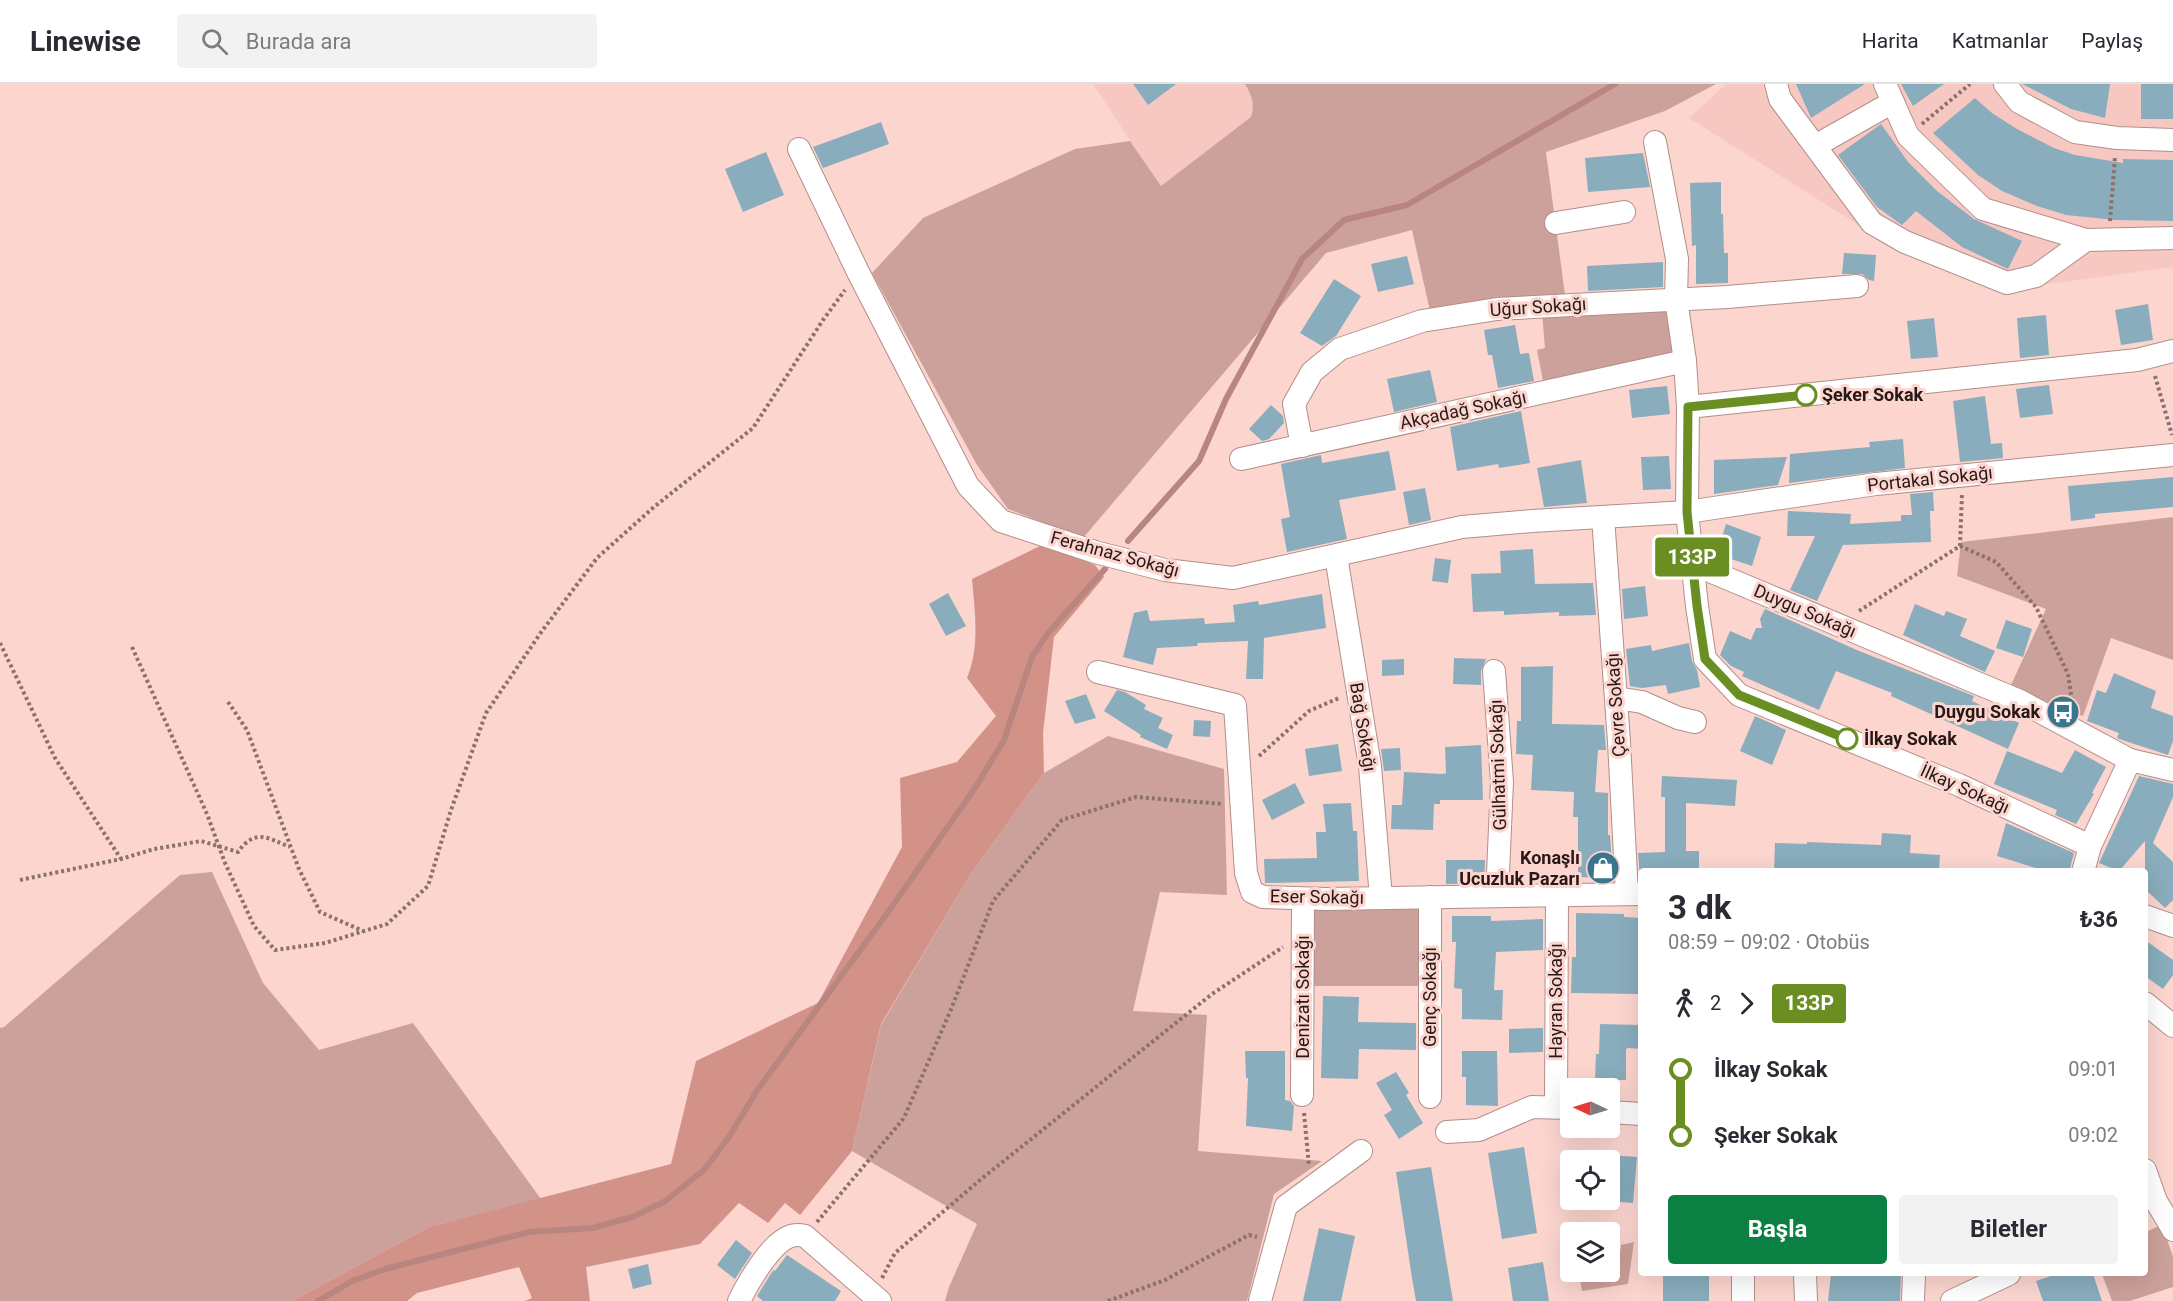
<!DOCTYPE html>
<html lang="tr">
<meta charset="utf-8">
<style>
body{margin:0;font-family:Roboto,sans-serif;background:#f2f2f3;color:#2b2b33;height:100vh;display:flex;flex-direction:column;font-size:22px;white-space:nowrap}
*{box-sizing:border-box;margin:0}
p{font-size:20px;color:#7c7c81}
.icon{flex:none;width:33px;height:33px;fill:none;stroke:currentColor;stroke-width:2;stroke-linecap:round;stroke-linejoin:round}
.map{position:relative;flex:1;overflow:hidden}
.side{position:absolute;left:1638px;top:784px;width:510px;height:408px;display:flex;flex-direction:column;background:#fff;border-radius:6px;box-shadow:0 6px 24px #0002}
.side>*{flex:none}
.badge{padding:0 12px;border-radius:4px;font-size:21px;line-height:39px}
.needle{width:39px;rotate:274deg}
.fabs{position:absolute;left:1560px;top:994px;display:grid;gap:12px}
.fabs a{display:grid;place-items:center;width:60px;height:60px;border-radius:6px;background:#fff;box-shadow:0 6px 24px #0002;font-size:30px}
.map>.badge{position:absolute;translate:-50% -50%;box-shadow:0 0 0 3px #fff}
.legs{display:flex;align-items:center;gap:9px;height:66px;padding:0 30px;font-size:20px}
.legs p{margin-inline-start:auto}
.overview{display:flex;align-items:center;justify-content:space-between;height:102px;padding:0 30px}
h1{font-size:33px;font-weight:700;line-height:45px}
.button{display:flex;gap:12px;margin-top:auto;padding:12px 30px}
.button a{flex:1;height:69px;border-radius:6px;background:#0b8043;color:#fff;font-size:24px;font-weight:700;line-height:69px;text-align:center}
.button a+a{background:#f2f2f3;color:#2b2b33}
ul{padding:0 30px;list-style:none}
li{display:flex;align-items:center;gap:21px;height:66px;font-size:22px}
li i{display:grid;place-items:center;width:9px;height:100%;margin:0 8px;background:currentColor}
li i::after{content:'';width:15px;height:15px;margin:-8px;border:4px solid;border-radius:50%;background:#fff}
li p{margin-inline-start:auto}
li:first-child i{background:linear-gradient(#0000 50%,currentColor 0)}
li:last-child i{background:linear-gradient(currentColor 50%,#0000 0)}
header{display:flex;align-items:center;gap:36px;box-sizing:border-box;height:84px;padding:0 30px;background:#fff;border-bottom:2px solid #e1e1e2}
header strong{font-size:28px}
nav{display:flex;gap:33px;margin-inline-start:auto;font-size:21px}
.search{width:420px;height:54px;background:#f2f2f3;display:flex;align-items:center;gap:15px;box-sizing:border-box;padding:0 21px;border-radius:6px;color:#7c7c81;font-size:22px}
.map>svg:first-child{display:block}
.built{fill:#f7c8c2}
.green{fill:#cda19b}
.forest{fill:#d39288}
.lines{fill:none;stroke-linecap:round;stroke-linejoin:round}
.stream{stroke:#b9867f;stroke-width:6}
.building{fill:#89adbc}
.minor-casing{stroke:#b38e89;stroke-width:24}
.path{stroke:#8b716e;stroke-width:4;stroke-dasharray:3 3;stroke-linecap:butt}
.minor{stroke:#fff;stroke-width:22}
.line-1-casing{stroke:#fff;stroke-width:14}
.line-1{stroke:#6b8e23;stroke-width:9}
.stop-1-dot{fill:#fff;stroke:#6b8e23;stroke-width:3}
.labels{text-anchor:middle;stroke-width:6;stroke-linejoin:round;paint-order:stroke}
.street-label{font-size:18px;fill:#271917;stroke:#fcd5cf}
.stop-label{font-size:18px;font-weight:bold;fill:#271917;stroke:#fcd5cf;text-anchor:start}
.poi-label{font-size:18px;font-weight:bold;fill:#271917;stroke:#fcd5cf;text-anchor:end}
</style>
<header>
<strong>Linewise</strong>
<div class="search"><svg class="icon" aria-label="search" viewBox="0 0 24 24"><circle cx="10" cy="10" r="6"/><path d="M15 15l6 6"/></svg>Burada ara</div>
<nav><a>Harita</a><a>Katmanlar</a><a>Paylaş</a></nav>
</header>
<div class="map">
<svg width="2173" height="1217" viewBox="0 0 2173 1217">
<rect width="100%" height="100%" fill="#fcd5cf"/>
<g class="built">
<path d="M1093 0H1245L1252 12 1254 24 1251 33 1244 41 1161 103Z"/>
<path d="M1726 0H2173V183L2002 206 1876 152 1689 34Z"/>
</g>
<g class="green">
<path d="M1245 0H1716L1665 27 1546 68 1565 211 1432 236 1412 146 1326 169 1083 454 1008 425 977 381 872 189 923 134 1075 65 1130 57 1161 102 1251 33C1255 20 1252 12 1245 0Z"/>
<path d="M1668 223 1674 271 1543 297 1537 266 1545 264 1542 229Z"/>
<path d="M2173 433V576L2111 554 2083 632 2010 603 2046 525 1957 492 1961 458Z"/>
<path d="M1108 652 1224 685 1227 811 1160 808 1133 927 1207 931 1198 1067 1322 1077 1274 1110 1247 1217H945L949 1203 977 1140 852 1067 881 941 972 788 1044 689Z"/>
<path d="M212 788 263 899 319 966 413 939 541 1115 429 1143 292 1217H0V944L4 943 180 791Z"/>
<rect x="1312" y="823" width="107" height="79"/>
<path d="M2162 1141 2173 1173V1203L2130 1217H2112L2102 1190H2145V1148Z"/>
<path d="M1592 1143C1613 1144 1626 1166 1610 1182V1149H1579Z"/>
<path d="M1634 1158 1628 1200 1582 1207 1579 1190C1603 1200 1620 1184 1621 1161Z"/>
</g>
<path class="forest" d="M1042 461 1095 481 1104 493 1054 553 1043 649 1044 689 972 788 881 940 852 1067 800 1131 785 1119 768 1139 739 1119 700 1160 586 1183 590 1217H525L532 1214 519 1183 417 1209 407 1217H292L429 1143 671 1080 696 977 818 919 902 763 900 694 957 678 996 632 967 594C980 562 975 529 972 495Z"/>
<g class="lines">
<g class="stream">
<path d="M1128 457 1199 377 1226 315 1302 175 1344 136 1407 121 1615 0"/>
<path d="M318 1217 352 1197 385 1185 529 1148 593 1144 632 1133 664 1118 704 1086 729 1053 758 1005 886 831 975 704 1004 656 1032 573 1048 549 1105 485"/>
</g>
</g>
<g class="building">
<path d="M1133 0H1176L1148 21Z"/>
<path d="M1796 0H1865L1811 34Z"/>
<path d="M1901 0H1944L1913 22Z"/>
<path d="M2022 0H2110L2105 34 2071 25Z"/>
<rect x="2141" y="0" width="32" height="35"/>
<path d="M1975 14 1992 29 2017 45 2054 64 2075 71 2123 79V75L2173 76V137L2116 136 2066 131 2037 122 2002 107 1978 91 1933 49Z"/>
<path d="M881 38 889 60 823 84 813 63Z"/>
<path d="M1881 40 1908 78 1937 107 1974 135 2022 157 2008 185 1962 163 1916 127 1902 141 1877 123 1838 71Z"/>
<path d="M766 68 784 111 743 128 725 85Z"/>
<path d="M1643 69 1650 103 1588 108 1585 74Z"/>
<path d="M1721 98V130H1723L1724 169H1728V199L1696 200V161L1692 162 1690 99Z"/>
<path d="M1844 169 1876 171 1874 197 1869 196 1862 190H1842Z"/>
<path d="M1407 172 1414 200 1378 208 1371 180Z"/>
<path d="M1663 178V203L1588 207 1587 182Z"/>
<path d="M1334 195 1361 212 1336 252 1322 262 1300 249Z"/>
<path d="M2148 220 2153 256 2121 261 2115 226Z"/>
<path d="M2046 231 2049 271 2020 274 2017 234Z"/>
<path d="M1934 234 1938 273 1911 275 1907 237Z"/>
<path d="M1515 241 1520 270 1529 269 1534 297 1498 304 1492 271H1488L1484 246Z"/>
<path d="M1430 286 1437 318 1394 328 1387 295Z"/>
<path d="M2049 301 2053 330 2020 334 2016 305Z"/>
<path d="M1667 302 1670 330 1632 334 1629 306Z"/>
<path d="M1985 312 1991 360 2002 359 2003 374 1960 378 1953 317Z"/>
<path d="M1271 321 1283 332 1284 339 1269 355 1262 357 1249 345Z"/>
<path d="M1521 327 1530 379 1499 384 1498 380 1457 387 1450 343Z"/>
<path d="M1903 355 1905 384 1789 399 1790 370 1870 363 1869 358Z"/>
<path d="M1389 367 1396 406 1339 416 1347 455 1287 468 1281 435 1290 433 1281 380 1321 371 1322 379Z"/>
<path d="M1669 372 1671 405 1643 406 1641 373Z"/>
<path d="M1787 373 1778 401 1714 410V376Z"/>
<path d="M1581 376 1587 419 1544 423 1537 384Z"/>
<path d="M2173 393V423L2095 430V434L2071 437 2068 402Z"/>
<path d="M1425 404 1431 436 1409 441 1403 408Z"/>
<path d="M1933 408 1934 427H1930L1931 458 1843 461 1817 517 1790 506 1815 452H1787L1788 427 1851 430 1850 440 1901 437V431H1912L1910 410Z"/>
<path d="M1726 440 1761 453 1752 482 1725 473 1719 463Z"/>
<path d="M1533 465 1535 500 1593 499 1596 531 1559 532V528L1504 531V527L1473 528 1471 490 1501 489 1500 467Z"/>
<path d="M1435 474 1451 476 1448 499 1432 497Z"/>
<path d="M1645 502 1648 532 1624 535 1622 505Z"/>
<path d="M948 509 966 542 946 552 929 520Z"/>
<path d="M1322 510 1326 544 1264 554 1263 595H1246L1248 557 1198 559 1197 562 1157 564 1153 581 1123 573 1134 529 1147 526 1150 537 1204 534 1205 540 1235 538 1233 521 1258 517 1259 521Z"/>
<path d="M1915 520 1944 532 1946 527 1967 535 1960 552 1995 567 1985 588 1903 551Z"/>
<path d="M1765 525 1859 567 1974 612 1972 617 2019 639 2008 665 1891 612 1892 609 1836 587 1819 626 1742 592 1744 588 1731 582 1720 571 1730 547 1751 556 1756 544H1762L1760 535Z"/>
<path d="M2006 536 2032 545 2023 573 1996 564Z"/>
<path d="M1689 559 1692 577 1697 586 1700 603 1668 610 1666 601 1642 604 1630 602 1626 565 1651 561 1652 567Z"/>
<path d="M1454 574 1486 575 1481 587V601L1453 600Z"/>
<path d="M1404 575V591L1382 592V576Z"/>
<path d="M1553 582 1552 640 1604 641 1606 666H1598L1595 708 1608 709V751H1610L1613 794 1578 793V733H1573L1574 708 1531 706 1533 671 1516 670 1517 637H1521V583Z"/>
<path d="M2114 589 2156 607 2151 624 2173 632V657L2168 671 2122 656 2117 654 2119 649 2087 637 2097 606 2106 609Z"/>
<path d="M1117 606 1125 608 1146 621 1144 625 1163 634 1158 644 1173 651 1167 665 1140 653 1141 651 1104 627Z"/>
<path d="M1086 610 1096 634 1075 640 1065 617Z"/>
<path d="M1755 632 1786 646 1772 681 1740 667Z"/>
<path d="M1194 636 1211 637 1210 653 1193 652Z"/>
<path d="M1338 660 1342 687 1309 692 1305 665Z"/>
<path d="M1481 661 1483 716H1440V720H1434L1433 746 1391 745 1392 721H1402L1404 688 1443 690 1446 689 1445 663Z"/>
<path d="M1400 664 1401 686 1384 687 1381 665Z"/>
<path d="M2075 666 2106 683 2092 709 2094 710 2076 740 2055 731 2057 726 1994 700 2007 667 2062 689Z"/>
<path d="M1662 692 1737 696 1735 722 1686 719V767H1699V788H1641L1640 795 1638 769 1665 768V713H1661Z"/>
<path d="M2139 692 2173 700V713L2153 759 2173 778V816L2165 824 2145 805V757L2119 787 2099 779Z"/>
<path d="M1295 699 1305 719 1272 736 1262 716Z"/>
<path d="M1351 719 1353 747H1357L1359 797 1265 799 1264 775 1317 774 1316 748H1326L1323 720Z"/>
<path d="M2006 739 2074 769 2069 788H2038L2039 785 1997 772Z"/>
<path d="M1882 749 1911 751 1910 769 1940 771 1939 788H1841L1804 785V788H1774L1775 759 1807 760V758L1881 761Z"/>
<path d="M1446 776H1485L1484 799 1446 800Z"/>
<path d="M1576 829 1624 830V833L1641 834V910L1571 909 1572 873H1576Z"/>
<path d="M1452 832H1491V837L1543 835V866L1496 868 1494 906H1503L1502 936 1462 935V905L1454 904 1456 858H1452Z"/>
<path d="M2145 856 2173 876V891L2163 905 2145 892Z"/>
<path d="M1323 912 1359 913 1358 938 1416 939V966L1359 965 1358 995 1321 994Z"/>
<path d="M1600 940 1641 941V965L1627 964 1626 966V996H1595L1596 970H1599Z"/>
<path d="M1543 944V968L1509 969V945Z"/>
<path d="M1245 967H1285V1016L1290 1017 1294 1022 1292 1047 1246 1042 1248 994H1246Z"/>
<path d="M1462 967H1497L1498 1022 1466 1021V993H1462Z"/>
<path d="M1396 988 1409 1009 1406 1011 1423 1039 1399 1055 1384 1031 1392 1026 1376 999Z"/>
<path d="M1524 1063 1537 1149 1502 1155 1488 1069Z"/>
<path d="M1610 1071 1637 1073 1633 1119 1610 1117Z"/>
<path d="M1431 1083 1445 1169 1453 1217H1416L1412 1194 1396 1088Z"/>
<path d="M1319 1144 1355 1152 1341 1217H1303Z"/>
<path d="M736 1156 752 1169 735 1195 717 1181Z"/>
<path d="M787 1171 841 1207 835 1217H763L757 1212 772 1188 774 1186 775 1187Z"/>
<path d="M1543 1178 1549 1217H1513L1508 1184Z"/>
<path d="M648 1180 652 1200 633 1205 628 1185Z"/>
<rect x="1663" y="1190" width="46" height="27"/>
<path d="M1831 1190 1873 1192V1190H1901L1900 1217H1828Z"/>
<path d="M2057 1190H2093L2102 1217H2043L2036 1197Z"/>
</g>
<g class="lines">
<g class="minor-casing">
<g id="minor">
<path d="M1776 0 1780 15 1872 139 1905 158 2007 199 2036 192 2086 156"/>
<path d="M1885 0 1908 52 1983 125 2086 156 2173 154"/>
<path d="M2005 0 2019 18 2075 48 2117 54 2173 56"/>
<path d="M1655 58 1677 175 1676 215 1685 277 1688 323 1687 428 1697 522 1705 575 1739 611 1959 701 2090 762"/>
<path d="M1815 62 1893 18"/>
<path d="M799 65 858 188 968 402 1001 437 1095 468 1165 486 1233 494 1462 443 1532 437 1687 428 1876 400 2173 371"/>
<path d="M1556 139 1624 128"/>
<path d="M1688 323 2137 276 2173 267"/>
<path d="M1302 362 1294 320 1312 288 1340 265 1422 237 1497 225 1727 213 1857 202"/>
<path d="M1241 375 1685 277"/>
<path d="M1603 433 1619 658 1627 810"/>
<path d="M1336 472 1370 682 1381 814"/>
<path d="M1693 480 2020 617 2130 676 2090 762 2083 788"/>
<path d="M1494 587 1502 698 1497 812"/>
<path d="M1098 588 1235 621 1246 789 1252 808 1263 813 1327 815 1641 810"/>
<path d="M1616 614 1642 618 1678 634 1695 638"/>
<path d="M2130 676 2173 686"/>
<path d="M1430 813V1013"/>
<path d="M2145 832 2173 842"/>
<path d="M2145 919 2173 942"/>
<path d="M1302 1011 1303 815"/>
<path d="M1556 1023 1557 811"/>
<path d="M1610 1028 1641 1030"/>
<path d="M1447 1048 1479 1046 1532 1023 1569 1024"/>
<path d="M2145 1086 2156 1117 2173 1146"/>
<path d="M1743 1190V1217"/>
<path d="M1805 1190 1806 1217"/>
<path d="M739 1217C748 1199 771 1158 791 1152 796 1150 801 1151 805 1152L880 1217"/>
<path d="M1260 1217 1286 1122 1361 1067"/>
<path d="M1913 1217 1914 1190"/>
<path d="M1952 1217 2009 1190"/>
</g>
</g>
<g class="path">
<path d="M1922 40 1970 0"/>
<path d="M2110 137 2115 73"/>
<path d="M2155 292 2172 351"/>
<path d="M1960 462 1996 478 2036 523 2068 590 2073 623"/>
<path d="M1859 527 1960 462 1962 410"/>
<path d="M0 559 55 674 121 775"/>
<path d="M132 563 207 730 225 779 254 842 275 866 325 859 387 840 428 802 451 726 486 629 542 547 597 474 654 423 753 344 823 236 845 206"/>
<path d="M228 618 247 646 299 785 320 828 363 847"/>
<path d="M1259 672 1309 627 1339 614"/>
<path d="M20 796 121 775 154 765 201 757 238 768C255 744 268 754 290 763"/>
<path d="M1304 1029 1309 1082"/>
<path d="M817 1138 904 1034 952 923 993 817 1062 736 1136 713 1223 720"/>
<path d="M882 1194 895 1169 980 1096 1212 910 1283 863"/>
<path d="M1108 1217 1165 1196 1249 1151 1257 1153"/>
</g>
<use href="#minor" class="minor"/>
</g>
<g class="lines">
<g class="line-1-casing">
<path id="line-1" d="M1806 311 1688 323 1687 428 1697 522 1705 575 1739 611 1847 655"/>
</g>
<use href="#line-1" class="line-1"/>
</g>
<defs>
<g id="bus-disc" transform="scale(1.725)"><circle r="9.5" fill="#39768d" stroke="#fcd5cf"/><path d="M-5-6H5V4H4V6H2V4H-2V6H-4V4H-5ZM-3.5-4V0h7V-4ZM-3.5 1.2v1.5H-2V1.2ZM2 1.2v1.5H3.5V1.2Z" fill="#fff"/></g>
<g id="shop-disc" transform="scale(1.725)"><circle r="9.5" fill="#39768d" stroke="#fcd5cf"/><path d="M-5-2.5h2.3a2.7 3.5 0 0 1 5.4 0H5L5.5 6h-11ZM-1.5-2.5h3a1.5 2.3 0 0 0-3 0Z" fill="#fff"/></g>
</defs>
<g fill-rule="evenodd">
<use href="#bus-disc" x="2063" y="628"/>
<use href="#shop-disc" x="1603" y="784"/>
</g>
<g class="stop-1-dot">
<circle cx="1806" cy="311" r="10"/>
<circle cx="1847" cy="655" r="10"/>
</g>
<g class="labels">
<g class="street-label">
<text transform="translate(1538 223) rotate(-4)" y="6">Uğur Sokağı</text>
<text transform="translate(1463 326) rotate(-12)" y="6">Akçadağ Sokağı</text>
<text transform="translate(1930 395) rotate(-6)" y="6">Portakal Sokağı</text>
<text transform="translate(1115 470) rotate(15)" y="6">Ferahnaz Sokağı</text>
<text transform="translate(1805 527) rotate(23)" y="6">Duygu Sokağı</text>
<text transform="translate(1616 621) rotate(-94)" y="6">Çevre Sokağı</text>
<text transform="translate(1363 643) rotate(81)" y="6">Bağ Sokağı</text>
<text transform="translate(1498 681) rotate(-92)" y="6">Gülhatmi Sokağı</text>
<text transform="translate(1965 705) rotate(24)" y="6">İlkay Sokağı</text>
<text transform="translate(1317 813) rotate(1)" y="6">Eser Sokağı</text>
<text transform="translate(1303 913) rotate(-90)" y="6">Denizatı Sokağı</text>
<text transform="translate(1430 913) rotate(-90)" y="6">Genç Sokağı</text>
<text transform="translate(1556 917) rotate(-90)" y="6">Hayran Sokağı</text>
</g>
<g class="stop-label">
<text x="1822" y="317">Şeker Sokak</text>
<text x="1864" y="661">İlkay Sokak</text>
</g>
<g class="poi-label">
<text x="2040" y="634">Duygu Sokak</text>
<text x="1580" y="780">Konaşlı<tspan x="1580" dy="21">Ucuzluk Pazarı</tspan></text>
</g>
</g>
</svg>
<div class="fabs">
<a><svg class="needle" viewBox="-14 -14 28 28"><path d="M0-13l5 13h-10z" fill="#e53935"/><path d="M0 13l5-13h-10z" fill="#7c7c81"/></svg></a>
<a><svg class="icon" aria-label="locate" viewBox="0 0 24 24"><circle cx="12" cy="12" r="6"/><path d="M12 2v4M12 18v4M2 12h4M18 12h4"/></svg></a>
<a><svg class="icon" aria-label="layers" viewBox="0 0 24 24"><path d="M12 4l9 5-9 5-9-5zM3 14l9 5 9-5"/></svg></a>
</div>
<b class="badge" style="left:1692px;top:473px;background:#6b8e23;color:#fff">133P</b>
<section class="side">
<div class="overview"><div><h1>3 dk</h1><p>08:59 – 09:02 · Otobüs</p></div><b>₺36</b></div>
<div class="legs"><svg class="icon" aria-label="walk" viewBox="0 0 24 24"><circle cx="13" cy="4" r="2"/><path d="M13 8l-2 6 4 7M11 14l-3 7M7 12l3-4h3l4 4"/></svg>2<svg class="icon" aria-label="forward" viewBox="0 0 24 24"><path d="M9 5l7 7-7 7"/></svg><b class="badge" style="background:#6b8e23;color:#fff">133P</b></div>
<ul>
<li><i style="color:#6b8e23"></i><b>İlkay Sokak</b><p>09:01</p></li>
<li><i style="color:#6b8e23"></i><b>Şeker Sokak</b><p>09:02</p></li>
</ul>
<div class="button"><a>Başla</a><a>Biletler</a></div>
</section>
</div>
